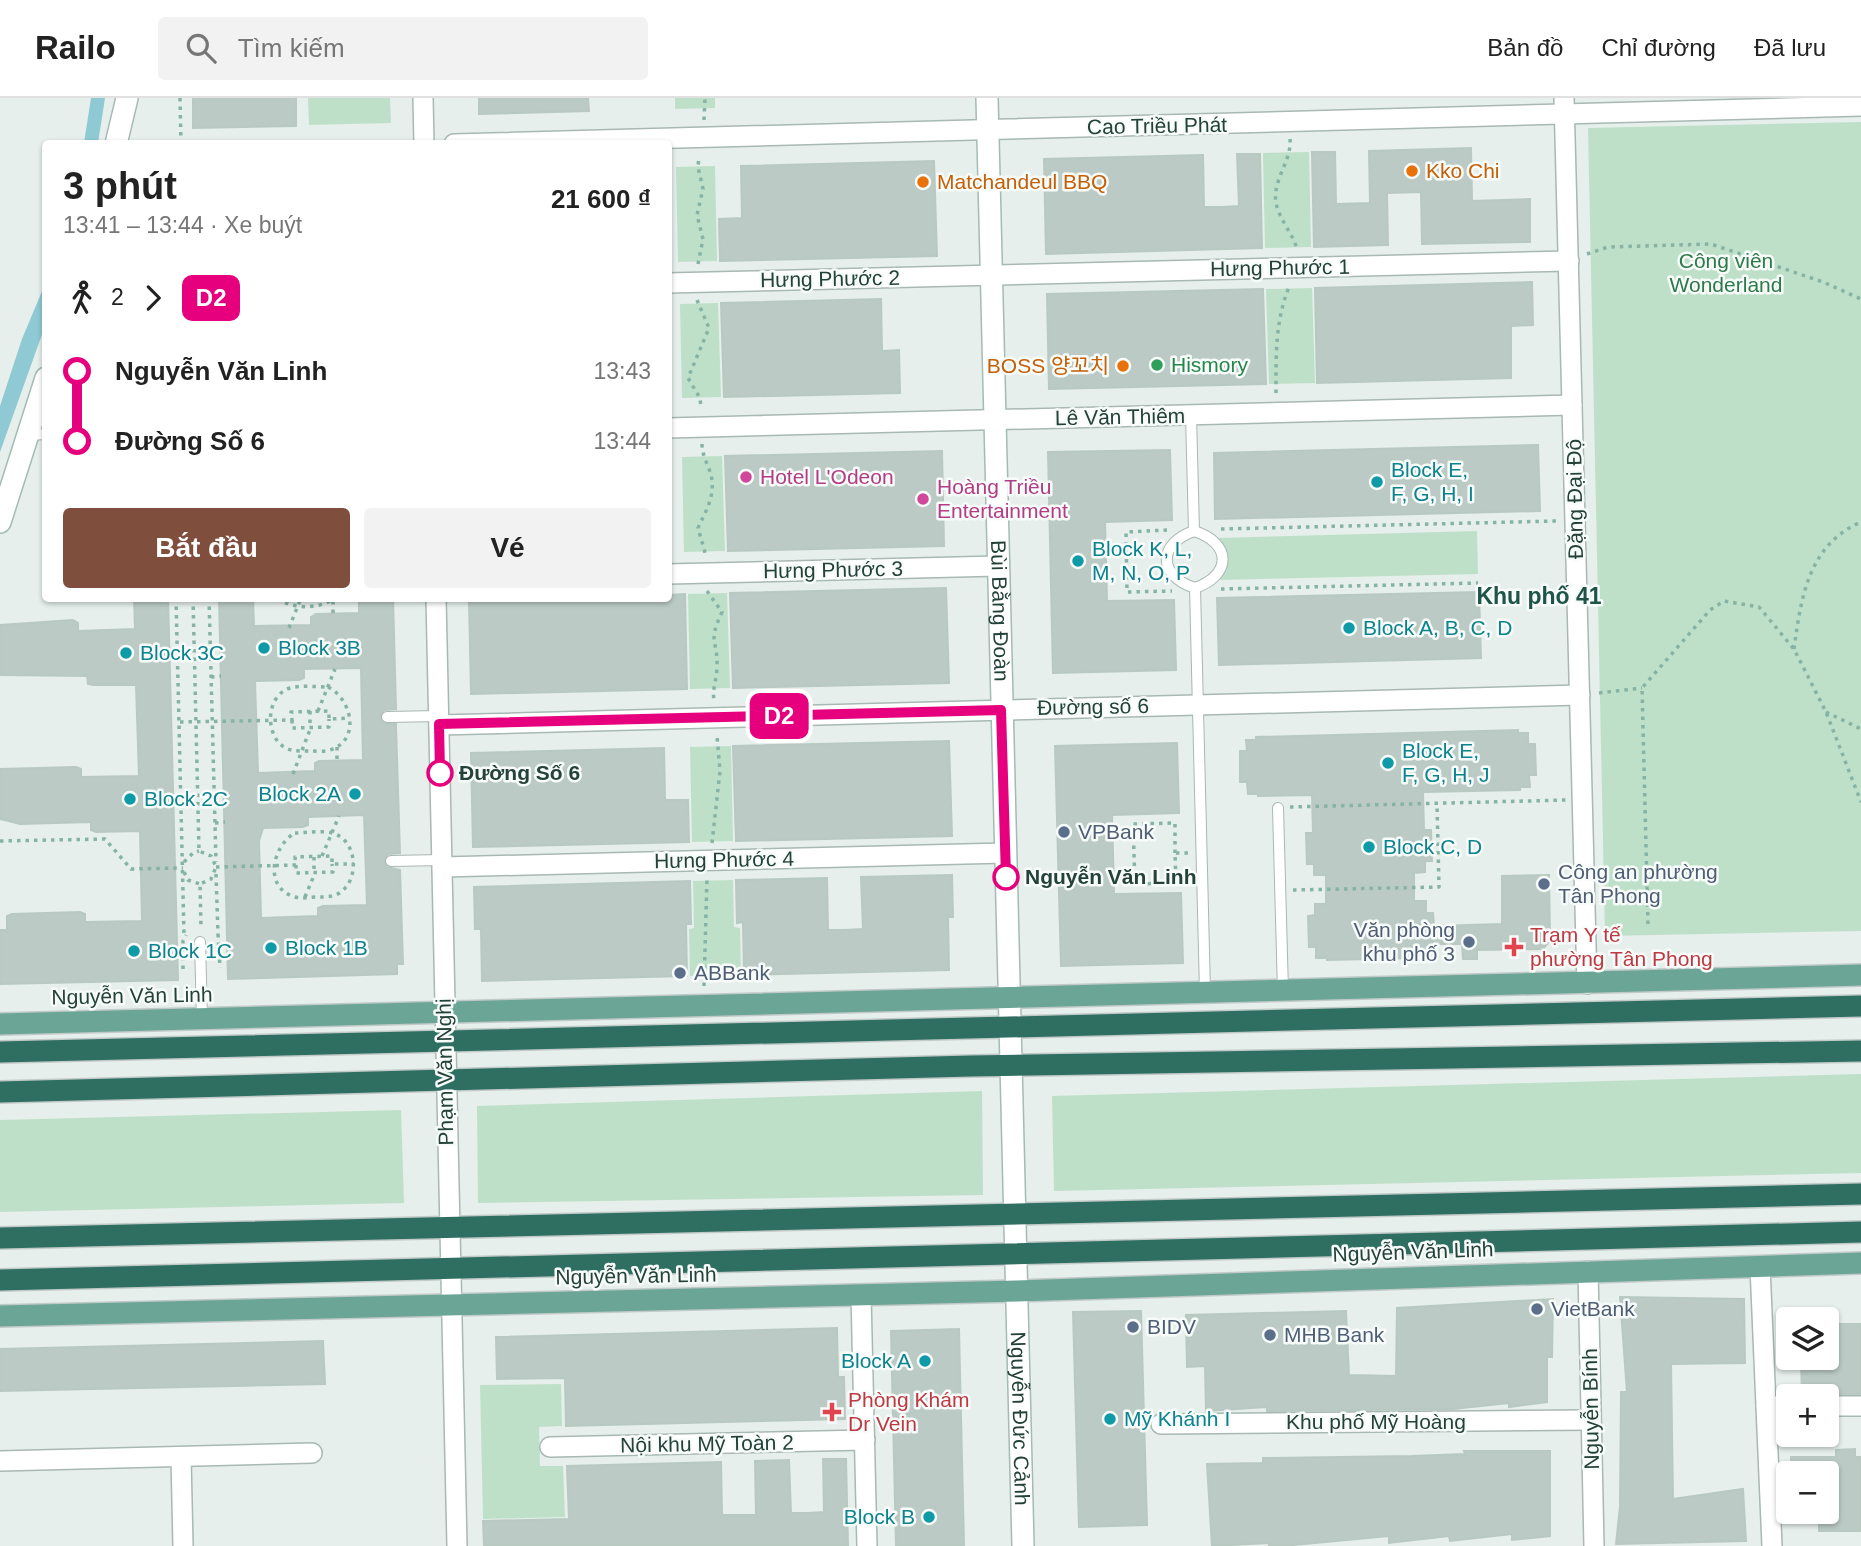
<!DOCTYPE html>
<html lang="vi">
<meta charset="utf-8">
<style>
body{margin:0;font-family:Helvetica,"Noto Sans KR",sans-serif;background:#f2f2f2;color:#222;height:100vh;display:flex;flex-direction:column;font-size:26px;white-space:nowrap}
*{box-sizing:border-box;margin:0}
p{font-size:23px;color:#767676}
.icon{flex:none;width:38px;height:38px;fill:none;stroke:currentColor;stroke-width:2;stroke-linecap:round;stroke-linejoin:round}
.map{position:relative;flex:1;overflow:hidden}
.side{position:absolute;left:42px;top:42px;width:630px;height:462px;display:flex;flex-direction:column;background:#fff;border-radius:7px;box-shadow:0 2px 5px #0004}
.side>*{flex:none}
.badge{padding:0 14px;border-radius:10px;font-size:24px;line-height:46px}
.fabs{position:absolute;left:1776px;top:1209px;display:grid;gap:14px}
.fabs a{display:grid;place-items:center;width:63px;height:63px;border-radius:7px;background:#fff;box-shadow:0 2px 5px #0004;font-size:35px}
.map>.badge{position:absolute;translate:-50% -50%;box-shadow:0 0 0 4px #fff}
.legs{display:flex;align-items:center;gap:10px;height:77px;padding:0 21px;font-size:23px}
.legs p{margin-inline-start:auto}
.headline{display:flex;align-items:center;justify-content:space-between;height:119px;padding:0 21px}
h1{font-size:38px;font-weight:600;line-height:52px}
.cta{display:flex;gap:14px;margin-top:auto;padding:14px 21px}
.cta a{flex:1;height:80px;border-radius:7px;background:#804e3d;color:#fff;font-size:28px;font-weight:600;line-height:80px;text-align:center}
.cta a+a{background:#f2f2f2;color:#222}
ul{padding:0 21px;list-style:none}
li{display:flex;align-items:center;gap:24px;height:70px;font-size:26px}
li i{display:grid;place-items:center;width:10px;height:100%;margin:0 9px;background:currentColor}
li i::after{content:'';width:18px;height:18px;margin:-9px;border:5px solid;border-radius:50%;background:#fff}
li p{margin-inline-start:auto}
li:first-child i{background:linear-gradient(#0000 50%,currentColor 0)}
li:last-child i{background:linear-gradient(currentColor 50%,#0000 0)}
header{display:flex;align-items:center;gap:42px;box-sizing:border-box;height:98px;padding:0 35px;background:#fff;border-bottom:2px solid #e0e0e0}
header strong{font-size:33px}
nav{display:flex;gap:38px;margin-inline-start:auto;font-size:24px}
.search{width:490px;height:63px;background:#f2f2f2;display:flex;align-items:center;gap:18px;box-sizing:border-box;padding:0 24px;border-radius:7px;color:#767676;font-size:26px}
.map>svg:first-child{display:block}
.green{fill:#bfe0c8}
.water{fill:#8ec9d4}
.building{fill:#bbcac4;stroke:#b8c9c2;stroke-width:2;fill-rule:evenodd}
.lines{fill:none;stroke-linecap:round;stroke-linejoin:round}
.lane-casing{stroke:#a8b8b2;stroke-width:12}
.street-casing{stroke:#a8b8b2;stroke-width:22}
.secondary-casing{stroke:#a4bbb3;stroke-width:24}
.primary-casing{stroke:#c2cac8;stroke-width:24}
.highway-casing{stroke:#c2cac8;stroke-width:24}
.path{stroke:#86b3a5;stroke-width:3.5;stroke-dasharray:3.5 5;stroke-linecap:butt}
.lane{stroke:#fff;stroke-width:10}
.street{stroke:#fff;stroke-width:19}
.secondary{stroke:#fff;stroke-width:21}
.primary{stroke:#6aa596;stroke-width:21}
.highway{stroke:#2f6f62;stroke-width:21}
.line-1-casing{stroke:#fff;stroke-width:16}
.line-1{stroke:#e6007e;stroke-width:10}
.food-dot{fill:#e8710a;stroke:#f7fbf9;stroke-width:2.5}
.leisure-dot{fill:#2e9e5b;stroke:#f7fbf9;stroke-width:2.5}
.hotel-dot{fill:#d1479c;stroke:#f7fbf9;stroke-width:2.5}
.culture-dot{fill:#0f9aa8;stroke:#f7fbf9;stroke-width:2.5}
.stop-1-dot{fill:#fff;stroke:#e6007e;stroke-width:3.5}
.service-dot{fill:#5c6f8a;stroke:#f7fbf9;stroke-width:2.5}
.health-dot{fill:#e0444e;stroke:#f7fbf9;stroke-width:2.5}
.labels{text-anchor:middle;stroke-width:5;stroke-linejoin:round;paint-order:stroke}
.street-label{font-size:21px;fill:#24423a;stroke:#f7fbf9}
.food-label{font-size:21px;fill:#c56008;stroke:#f7fbf9;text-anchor:start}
.park-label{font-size:21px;fill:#2d7a4b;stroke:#f7fbf9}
.leisure-label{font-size:21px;fill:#27864d;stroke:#f7fbf9;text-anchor:start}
.culture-label{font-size:21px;fill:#0d838f;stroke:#f7fbf9;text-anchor:start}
.hotel-label{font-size:21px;fill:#b23c85;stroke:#f7fbf9;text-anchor:start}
.stop-label{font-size:21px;font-weight:bold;fill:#24423a;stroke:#f7fbf9;text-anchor:start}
.service-label{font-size:21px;fill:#4e5e75;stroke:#f7fbf9;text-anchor:start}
.health-label{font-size:21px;fill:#be3a42;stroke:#f7fbf9;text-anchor:start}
.neighbourhood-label{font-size:23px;font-weight:bold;fill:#1f5548;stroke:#f7fbf9}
</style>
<header>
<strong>Railo</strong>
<div class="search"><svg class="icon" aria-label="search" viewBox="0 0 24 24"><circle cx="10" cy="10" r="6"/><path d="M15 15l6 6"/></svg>Tìm kiếm</div>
<nav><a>Bản đồ</a><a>Chỉ đường</a><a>Đã lưu</a></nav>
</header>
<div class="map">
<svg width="1861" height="1448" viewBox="0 0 1861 1448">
<rect width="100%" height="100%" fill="#e6efeb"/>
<g class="green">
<path d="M308 0H390L391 25 309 27Z"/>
<path d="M675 0H715V10L675 11Z"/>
<path d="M1861 24V833L1605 838 1588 30Z"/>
<path d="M1309 54 1311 149 1265 150 1263 55Z"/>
<path d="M715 68 717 163 678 164 676 69Z"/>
<path d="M1312 190 1315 285 1269 286 1266 191Z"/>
<path d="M718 205 721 299 682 300 680 206Z"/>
<path d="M722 358 725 453 684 454 682 359Z"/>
<path d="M1477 433 1478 476 1220 482C1230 467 1230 454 1219 440Z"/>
<path d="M727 495 730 590 690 591 688 496Z"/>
<path d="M731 648 733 743 692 744 690 649Z"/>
<path d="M733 782 734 829 740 830 741 877 690 878 689 831 694 830 693 783Z"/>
<path d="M1861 976V1075L1054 1093 1052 998Z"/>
<path d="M982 993 983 1097 478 1105 477 1008Z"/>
<path d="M401 1012 404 1105 0 1114V1022Z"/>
<path d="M561 1286 562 1328 539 1329 540 1368H563L565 1419 483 1421 480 1287Z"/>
</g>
<g class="water">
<path d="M91 0H105L98 45H84Z"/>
<path d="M45 186V228L0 354V308L22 241Z"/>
</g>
<g class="building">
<path d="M193 0H296V28L193 30Z"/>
<path d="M479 0H588L589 13 479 16Z"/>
<path d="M1471 50 1472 103 1530 101V144L1422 146 1421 94 1387 95 1388 147 1314 149 1312 54H1335L1336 106 1370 105 1369 53Z"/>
<path d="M1237 56H1260L1262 150 1046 156 1044 61 1203 57 1204 109H1222L1239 108Z"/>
<path d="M934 63 937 158 720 163 719 121 742 120 741 68Z"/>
<path d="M1532 184 1533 227 1511 228V280L1317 285 1315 190Z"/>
<path d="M1263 191 1266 286 1049 291 1047 196Z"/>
<path d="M881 201 882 253 899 252 900 295 724 299 721 205Z"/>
<path d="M1538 347 1540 413 1215 421 1214 355Z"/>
<path d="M1170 352 1172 422 1105 424 1107 503 1174 502 1176 572 1053 575 1048 354Z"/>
<path d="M942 353 944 448 728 453 725 358Z"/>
<path d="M946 490 949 585 733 590 730 495Z"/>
<path d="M1479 494 1481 560 1219 567 1217 500Z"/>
<path d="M685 496 687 591 471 596 469 502 668 500V497Z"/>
<path d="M134 500H168L178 882 0 886V832H7V818L12 816 80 814 85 816V824L142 823 140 733 96 734 91 732V724L20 726 0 721V671L76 669 81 671V679L139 678 136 587H93L88 586 87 578 0 577V527L73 522 78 525V533L135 531Z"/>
<path d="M219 500H253L254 528 311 527V519L316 516 359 515V500H393L396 611 384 612 380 618 383 625 396 626V629L400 755 388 756 384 762 387 769 400 772 403 866H397V876L228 881ZM361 570 363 662 319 663 315 665V673L258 675 255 583 299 582 304 580V571ZM364 717 367 807 323 808 318 810V818L261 820 259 743 263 730 303 729 308 727V719Z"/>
<path d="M1518 632V635H1528V646H1535L1536 677H1529L1530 689H1520V692L1423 694 1424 732H1431L1432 763H1425V774L1414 775V803H1426V815H1433L1434 828 1502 826V778L1549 777 1550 843 1543 851 1477 852V861H1463L1462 846H1427V857H1416V860L1327 862V860H1316V849H1309L1308 818 1315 817V806H1326V777H1314V766H1307L1306 735H1313L1312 697 1258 698V696H1248L1247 684H1240V653H1247L1246 642H1256V639Z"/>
<path d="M949 643 952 738 736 743 733 648Z"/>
<path d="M1177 645 1179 715 1112 717 1114 796 1181 795 1183 865 1061 868 1055 648Z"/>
<path d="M664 650 665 702H688L689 744 473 749 471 655Z"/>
<path d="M952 777 953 819H948L949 872 744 877 743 824 737 825 736 782 827 780 828 832H845L863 831 861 779Z"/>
<path d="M690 783 691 826H686L687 878 482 883 481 831H475L474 789Z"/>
<path d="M1620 1199 1744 1201 1745 1265 1671 1266 1673 1401 1743 1391 1746 1443 1616 1446 1620 1409 1621 1294H1627Z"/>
<path d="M1553 1201 1552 1259H1547V1304L1509 1309V1305L1453 1311 1267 1313V1309L1206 1313 1205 1268 1187 1269 1186 1217 1346 1213 1349 1277 1396 1278 1397 1210Z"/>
<path d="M1141 1213 1147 1427 1079 1429 1073 1214Z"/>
<path d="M1827 1226H1861V1296L1802 1298 1801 1260H1827Z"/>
<path d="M837 1230 838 1279H844L845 1321 566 1328 565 1280 497 1281 496 1239Z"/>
<path d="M959 1231 964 1448H896L891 1233Z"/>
<path d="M323 1243 325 1286 0 1293V1251Z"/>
<path d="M1855 1351V1359H1861V1433H1819V1414H1827V1376H1791V1359H1836V1352Z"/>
<path d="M1464 1353H1550V1438L1512 1442V1436L1450 1443 1449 1438 1389 1445V1438L1283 1448H1269V1445L1212 1448 1207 1366 1263 1365V1360L1412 1358 1465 1356Z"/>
<path d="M823 1361H846L848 1448H484L483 1423 569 1421 567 1368 721 1364 722 1417H756L755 1363 789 1362 791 1415H808L824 1414Z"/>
</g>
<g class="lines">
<g class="lane-casing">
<g id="lane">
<path d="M1191 317 1194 433C1157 446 1158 478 1195 490L1205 894"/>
<path d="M28 337 46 336"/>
<path d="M1194 433C1232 445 1232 477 1195 490"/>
<path d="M387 619 439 618"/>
<path d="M1278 710 1283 894"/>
<path d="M391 763 442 762"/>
<path d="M200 844 202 921"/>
</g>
</g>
<g class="street-casing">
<g id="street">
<path d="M423 0 424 46"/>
<path d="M1564 0 1587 886"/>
<path d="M454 46 1861 8"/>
<path d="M668 185 1569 163"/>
<path d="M668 330 1572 307"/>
<path d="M668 476 998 468"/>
<path d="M436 500 457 1448"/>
<path d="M439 627 1580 597"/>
<path d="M443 769 1005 755"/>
<path d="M1760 1168 1772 1448"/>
<path d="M1588 1173 1594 1448"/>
<path d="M861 1197 867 1448"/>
<path d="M1766 1308H1788"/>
<path d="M1827 1308H1861"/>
<path d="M1161 1326 1591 1322"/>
<path d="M550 1349 865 1342"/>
<path d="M181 1359 183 1448"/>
<path d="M0 1363 312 1355"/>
</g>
</g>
<g class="secondary-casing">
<g id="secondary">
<path id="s1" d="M987 0 1023 1448"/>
<path d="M116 46 127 0"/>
<path d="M0 424 46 280"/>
</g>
</g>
<g class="primary-casing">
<g id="primary">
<path d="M0 926 1861 877"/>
<path d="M0 1218 1017 1193 1861 1165"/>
</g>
</g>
<g class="highway-casing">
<g id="highway">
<path d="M0 954 1861 908"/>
<path d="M0 994 971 968 1861 953"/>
<path d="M0 1140 1861 1096"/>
<path d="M0 1182 1861 1134"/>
</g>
</g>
<g class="path">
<path d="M180 0 181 46"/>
<path d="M704 22 705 0"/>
<path d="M1290 41C1292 63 1272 82 1276 105 1279 121 1293 136 1297 151"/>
<path d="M1587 156 1608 149 1711 146 1823 184 1861 201"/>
<path d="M698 166 703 141 697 117 703 91 698 69 699 58"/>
<path d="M697 202 709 230 688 280 700 300 701 310"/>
<path d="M1276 295C1276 257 1275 224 1289 189"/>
<path d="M702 346C702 360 711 370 712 383 714 400 705 415 698 430L706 458"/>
<path d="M1221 431 1556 423"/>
<path d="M1167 432 1126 434 1127 494 1172 493"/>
<path d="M1221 491 1478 485"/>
<path d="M707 493 722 514C707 546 718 540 717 569 717 581 712 590 714 603"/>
<path d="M176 500 184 837"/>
<path d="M193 500 199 753 211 758 216 769 211 781 200 786 201 830"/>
<path d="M209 500 216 764"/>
<path d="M278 500C291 512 321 511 335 500"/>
<path d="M333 503V516"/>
<path d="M289 530 301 500"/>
<path d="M1794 551C1801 500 1808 447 1861 424"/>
<path d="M211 579 221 578"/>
<path d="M328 589C351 600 362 642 330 652 324 654 315 653 309 653 297 653 288 654 279 645 265 629 268 597 290 590 301 587 317 589 328 589Z"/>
<path d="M1599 595 1642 590"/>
<path d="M310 613V629"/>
<path d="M318 613 335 571"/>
<path d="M1826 614 1861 631"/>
<path d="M292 622V630L329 629V621"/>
<path d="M180 624 292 622 291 614 329 613V621L350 620"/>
<path d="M337 649V662"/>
<path d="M293 676 311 629"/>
<path d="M1290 709 1566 702"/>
<path d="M215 725 225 724"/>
<path d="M295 735C306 735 322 732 332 735 355 741 359 773 346 789 338 799 329 799 317 799 311 799 302 801 295 799 263 790 272 748 295 735Z"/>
<path d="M0 743 105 741 131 771 183 770"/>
<path d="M712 745 720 673 717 638"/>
<path d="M1175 755V725L1133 726 1135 786 1176 785 1175 755H1189"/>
<path d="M322 758 339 718"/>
<path d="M314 759V774"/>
<path d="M184 764 193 755 199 753"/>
<path d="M296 767V775L333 774 332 766"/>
<path d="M216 769 296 767 295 759 332 758V766H354"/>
<path d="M184 774 188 782 200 786"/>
<path d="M216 776 218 836"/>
<path d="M1293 792 1439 789 1437 706"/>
<path d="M305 799 315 775"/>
<path d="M1648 826 1642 590 1710 512 1724 503 1759 509 1794 551 1826 614 1861 704"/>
<path d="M218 836 220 870"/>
<path d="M183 871V843L186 837"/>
<path d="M704 888 707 780"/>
</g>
<use href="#lane" class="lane"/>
<use href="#street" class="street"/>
<use href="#secondary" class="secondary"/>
<use href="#primary" class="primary"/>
<use href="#highway" class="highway"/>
</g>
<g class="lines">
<g class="line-1-casing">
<path id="line-1" d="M440 675 439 626 1001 612 1006 779"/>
</g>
<use href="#line-1" class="line-1"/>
</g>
<g class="food-dot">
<circle cx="1412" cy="73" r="7"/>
<circle cx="923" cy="84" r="7"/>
<circle cx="1123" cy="268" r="7"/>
</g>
<circle class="leisure-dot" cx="1157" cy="267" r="7"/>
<g class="hotel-dot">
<circle cx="746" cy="379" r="7"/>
<circle cx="923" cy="401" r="7"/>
</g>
<g class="culture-dot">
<circle cx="1377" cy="384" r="7"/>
<circle cx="1078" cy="463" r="7"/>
<circle cx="1349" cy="530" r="7"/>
<circle cx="264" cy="550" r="7"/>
<circle cx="126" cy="555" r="7"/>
<circle cx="1388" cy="665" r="7"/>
<circle cx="355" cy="696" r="7"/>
<circle cx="130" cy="701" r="7"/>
<circle cx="1369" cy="749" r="7"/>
<circle cx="271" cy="850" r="7"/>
<circle cx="134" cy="853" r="7"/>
<circle cx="925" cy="1263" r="7"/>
<circle cx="1110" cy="1321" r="7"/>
<circle cx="929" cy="1419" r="7"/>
</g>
<g class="stop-1-dot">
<circle cx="440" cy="675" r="12"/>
<circle cx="1006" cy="779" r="12"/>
</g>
<g class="service-dot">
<circle cx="1064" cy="734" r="7"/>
<circle cx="1544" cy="786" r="7"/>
<circle cx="1469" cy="844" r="7"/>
<circle cx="680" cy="875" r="7"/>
<circle cx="1537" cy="1211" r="7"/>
<circle cx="1133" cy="1229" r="7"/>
<circle cx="1270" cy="1237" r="7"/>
</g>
<g class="health-dot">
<path d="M1510.5 838.5h7v7h7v7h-7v7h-7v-7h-7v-7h7z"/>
<path d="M828.5 1303.5h7v7h7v7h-7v7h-7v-7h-7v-7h7z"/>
</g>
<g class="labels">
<g class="street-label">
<text transform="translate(1157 28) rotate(-1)" y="7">Cao Triều Phát</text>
<text transform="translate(1280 170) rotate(-1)" y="7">Hưng Phước 1</text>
<text transform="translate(830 181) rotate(-1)" y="7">Hưng Phước 2</text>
<text transform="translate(1120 319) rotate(-1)" y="7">Lê Văn Thiêm</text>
<text transform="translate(1575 401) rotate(-91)" y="7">Đặng Đại Độ</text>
<text transform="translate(833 472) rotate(-1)" y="7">Hưng Phước 3</text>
<text dy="7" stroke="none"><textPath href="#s1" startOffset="513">Bùi Bằng Đoàn</textPath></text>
<text transform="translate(1093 609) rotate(-1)" y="7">Đường số 6</text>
<text transform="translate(724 762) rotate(-1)" y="7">Hưng Phước 4</text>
<text transform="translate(132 898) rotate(-1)" y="7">Nguyễn Văn Linh</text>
<text transform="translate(445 974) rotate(-91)" y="7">Phạm Văn Nghị</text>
<text transform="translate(1413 1154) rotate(-2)" y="7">Nguyễn Văn Linh</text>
<text transform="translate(636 1178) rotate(-1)" y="7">Nguyễn Văn Linh</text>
<text transform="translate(1591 1311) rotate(-91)" y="7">Nguyễn Bính</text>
<text dy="7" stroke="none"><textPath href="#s1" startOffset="1321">Nguyễn Đức Cảnh</textPath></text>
<text x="1376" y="1331">Khu phố Mỹ Hoàng</text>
<text transform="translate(707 1346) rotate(-1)" y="7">Nội khu Mỹ Toàn 2</text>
</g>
<g class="food-label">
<text x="1426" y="80">Kko Chi</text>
<text x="937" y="91">Matchandeul BBQ</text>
<text x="1109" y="275" text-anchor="end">BOSS 양꼬치</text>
</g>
<g class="park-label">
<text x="1726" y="170">Công viên<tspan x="1726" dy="24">Wonderland</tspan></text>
</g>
<g class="leisure-label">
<text x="1171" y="274">Hismory</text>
</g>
<g class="culture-label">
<text x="1391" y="379">Block E,<tspan x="1391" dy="24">F, G, H, I</tspan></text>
<text x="1092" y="458">Block K, L,<tspan x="1092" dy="24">M, N, O, P</tspan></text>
<text x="1363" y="537">Block A, B, C, D</text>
<text x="278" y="557">Block 3B</text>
<text x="140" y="562">Block 3C</text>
<text x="1402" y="660">Block E,<tspan x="1402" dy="24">F, G, H, J</tspan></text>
<text x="341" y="703" text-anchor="end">Block 2A</text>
<text x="144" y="708">Block 2C</text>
<text x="1383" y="756">Block C, D</text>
<text x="285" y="857">Block 1B</text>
<text x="148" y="860">Block 1C</text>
<text x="911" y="1270" text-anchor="end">Block A</text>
<text x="1124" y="1328">Mỹ Khánh I</text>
<text x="915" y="1426" text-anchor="end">Block B</text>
</g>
<g class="hotel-label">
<text x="760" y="386">Hotel L'Odeon</text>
<text x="937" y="396">Hoàng Triều<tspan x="937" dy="24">Entertainment</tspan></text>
</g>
<g class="stop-label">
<text x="459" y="682">Đường Số 6</text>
<text x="1025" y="786">Nguyễn Văn Linh</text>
</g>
<g class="service-label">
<text x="1078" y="741">VPBank</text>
<text x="1558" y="781">Công an phường<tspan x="1558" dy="24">Tân Phong</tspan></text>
<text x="1455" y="839" text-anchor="end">Văn phòng<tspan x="1455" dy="24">khu phố 3</tspan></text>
<text x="694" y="882">ABBank</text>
<text x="1551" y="1218">VietBank</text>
<text x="1147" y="1236">BIDV</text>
<text x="1284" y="1244">MHB Bank</text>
</g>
<g class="health-label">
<text x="1530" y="844">Trạm Y tế<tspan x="1530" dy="24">phường Tân Phong</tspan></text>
<text x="848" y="1309">Phòng Khám<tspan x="848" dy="24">Dr Vein</tspan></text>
</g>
<g class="neighbourhood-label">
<text x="1539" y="506">Khu phố 41</text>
</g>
</g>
</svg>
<div class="fabs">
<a><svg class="icon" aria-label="layers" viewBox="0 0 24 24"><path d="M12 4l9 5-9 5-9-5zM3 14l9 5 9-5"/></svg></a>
<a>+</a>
<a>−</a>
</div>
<b class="badge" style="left:779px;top:618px;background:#e6007e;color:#fff">D2</b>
<section class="side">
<div class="headline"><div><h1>3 phút</h1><p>13:41 – 13:44 · Xe buýt</p></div><b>21 600 ₫</b></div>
<div class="legs"><svg class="icon" aria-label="walk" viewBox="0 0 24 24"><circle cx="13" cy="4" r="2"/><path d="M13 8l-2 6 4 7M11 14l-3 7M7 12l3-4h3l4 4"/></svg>2<svg class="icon" aria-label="forward" viewBox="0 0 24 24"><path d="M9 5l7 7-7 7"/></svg><b class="badge" style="background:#e6007e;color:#fff">D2</b></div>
<ul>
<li><i style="color:#e6007e"></i><b>Nguyễn Văn Linh</b><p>13:43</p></li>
<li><i style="color:#e6007e"></i><b>Đường Số 6</b><p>13:44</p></li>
</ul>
<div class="cta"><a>Bắt đầu</a><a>Vé</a></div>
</section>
</div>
